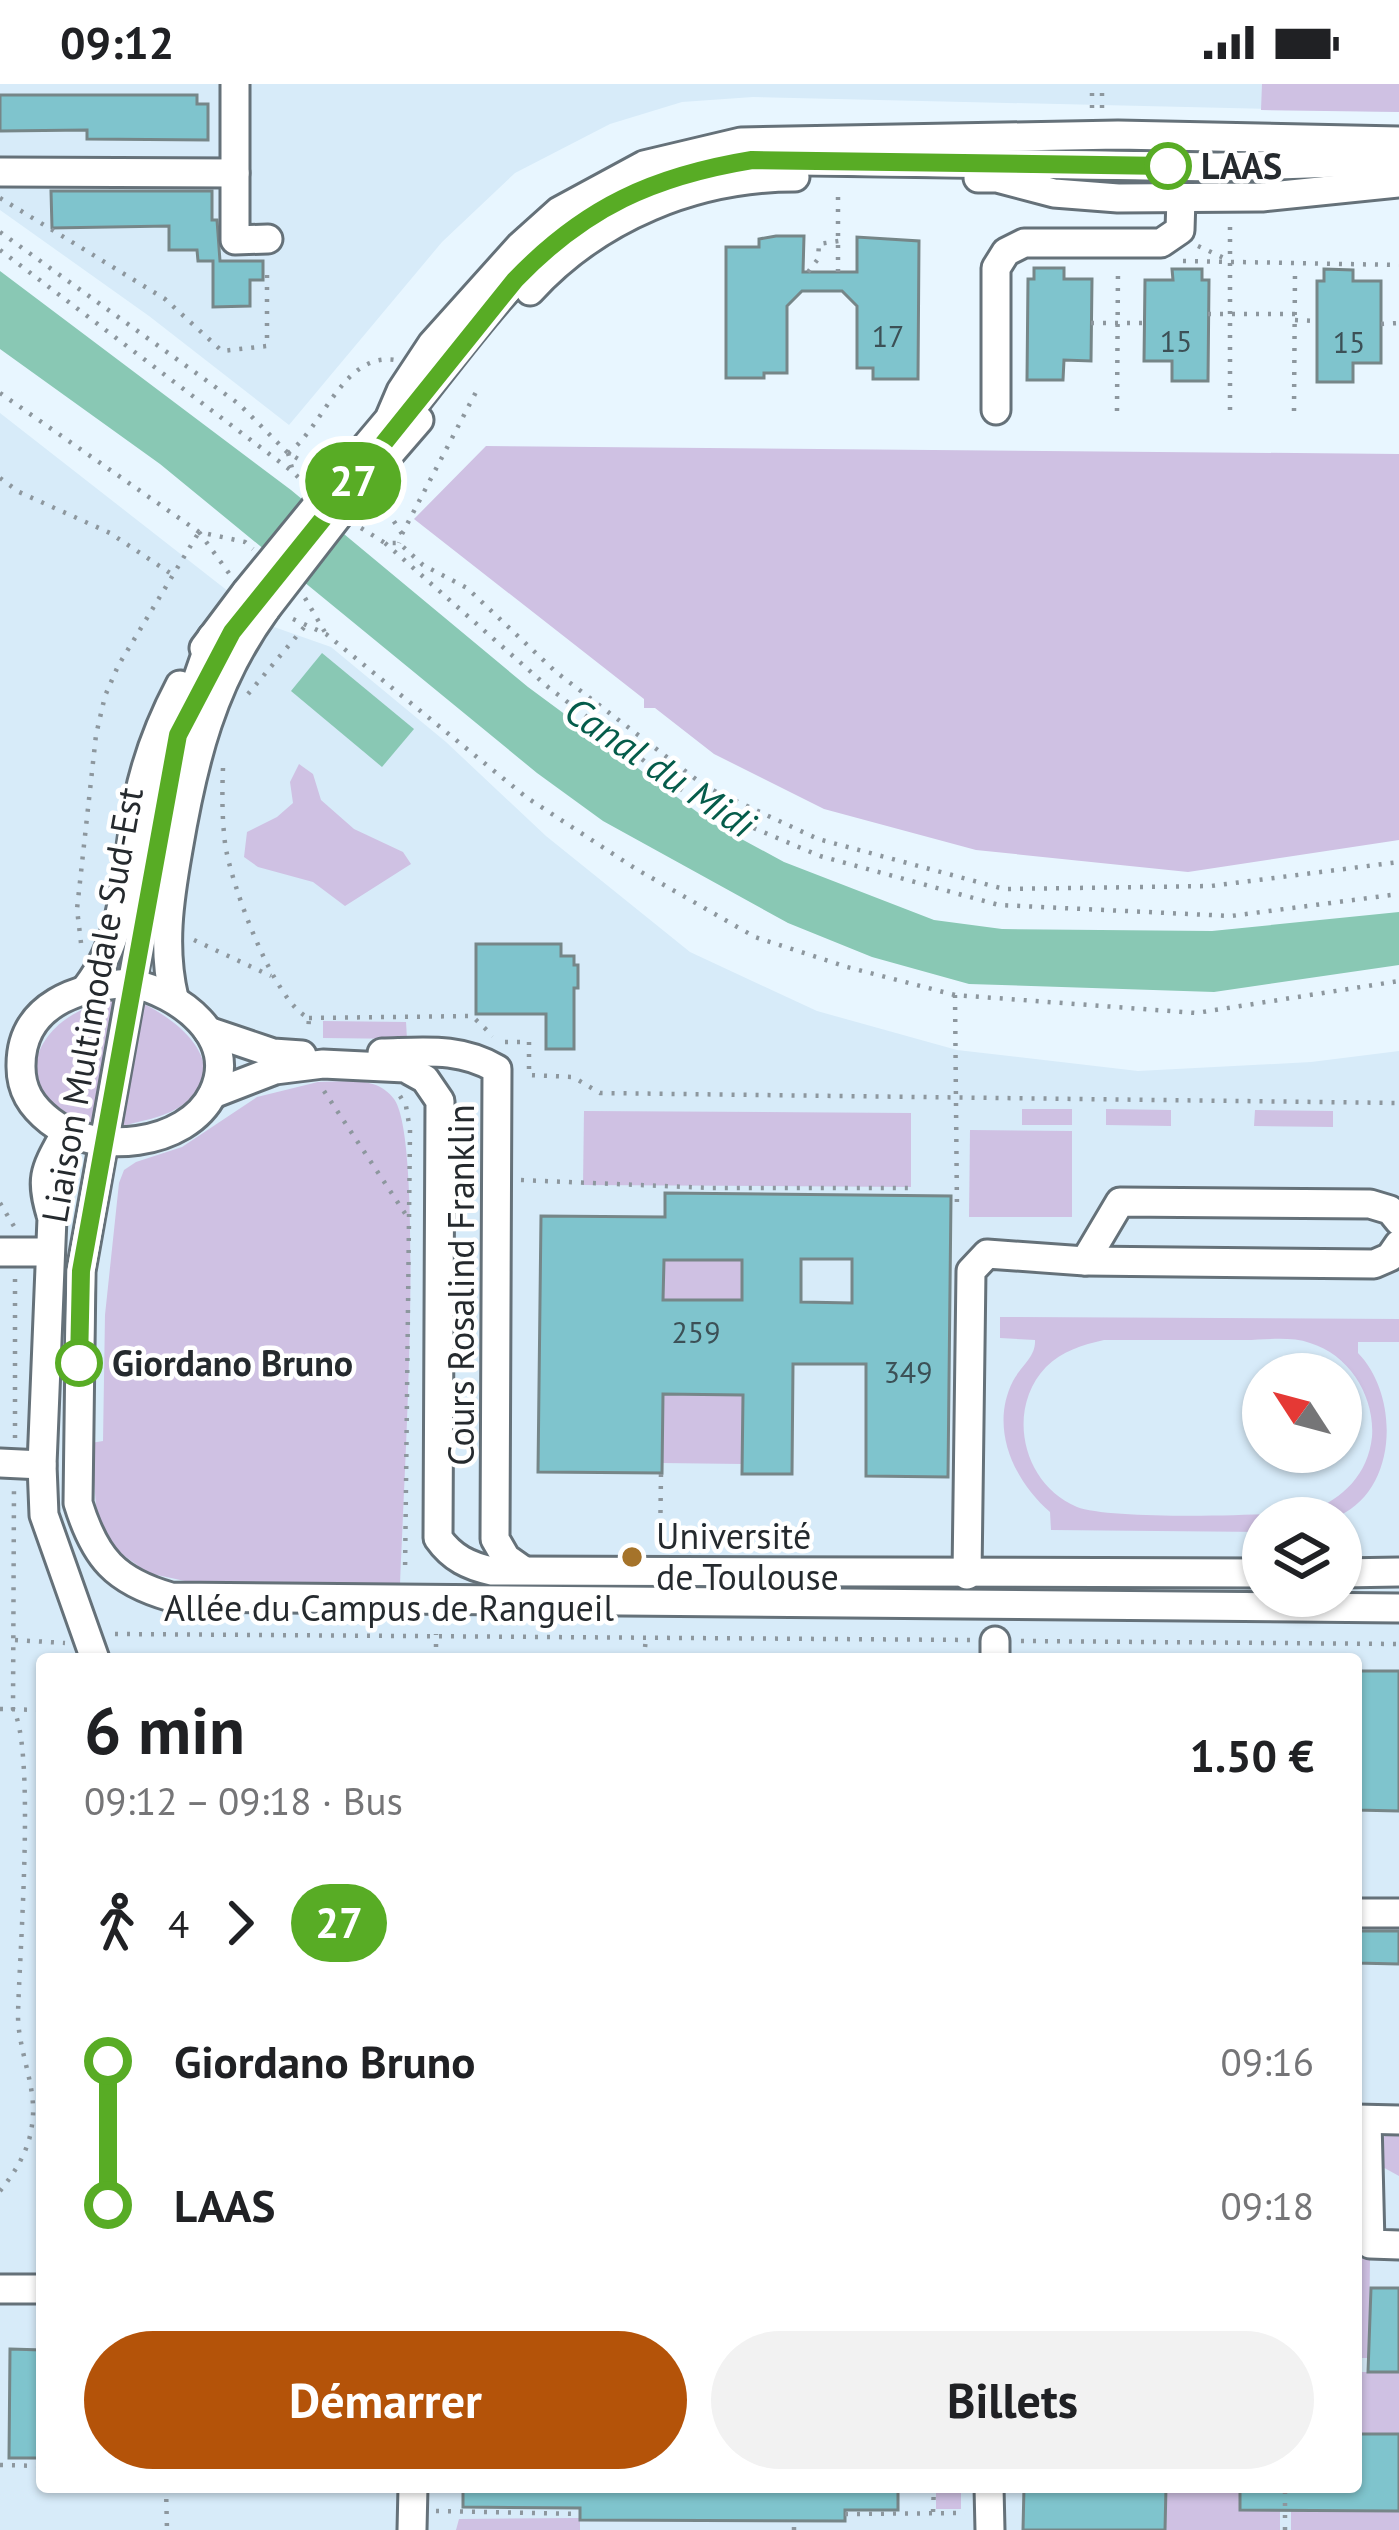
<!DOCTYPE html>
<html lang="fr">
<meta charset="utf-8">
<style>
body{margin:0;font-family:"PT Sans",sans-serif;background:#f2f2f2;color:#202124;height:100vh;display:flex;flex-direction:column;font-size:45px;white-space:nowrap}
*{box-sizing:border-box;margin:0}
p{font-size:39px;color:#757577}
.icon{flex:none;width:66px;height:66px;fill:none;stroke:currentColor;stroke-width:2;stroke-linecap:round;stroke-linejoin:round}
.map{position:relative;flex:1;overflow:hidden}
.side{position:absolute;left:36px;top:1569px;width:1326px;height:840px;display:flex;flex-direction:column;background:#fff;border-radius:12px;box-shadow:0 3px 9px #0004}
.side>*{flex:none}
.badge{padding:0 24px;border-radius:39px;font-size:42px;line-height:78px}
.needle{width:78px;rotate:306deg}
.controls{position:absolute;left:1242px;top:1269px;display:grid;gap:24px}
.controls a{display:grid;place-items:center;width:120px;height:120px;border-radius:50%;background:#fff;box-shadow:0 3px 9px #0004;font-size:60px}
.map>.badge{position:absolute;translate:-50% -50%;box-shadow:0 0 0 6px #fff}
.legs{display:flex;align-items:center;gap:18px;height:132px;padding:0 48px;font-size:39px}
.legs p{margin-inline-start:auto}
.head{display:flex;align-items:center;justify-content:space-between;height:204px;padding:0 48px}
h1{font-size:66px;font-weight:600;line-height:90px}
.button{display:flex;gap:24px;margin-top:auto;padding:24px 48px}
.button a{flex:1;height:138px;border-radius:72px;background:#b45309;color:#fff;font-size:48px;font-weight:600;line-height:138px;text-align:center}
.button a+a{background:#f2f2f2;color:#202124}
ul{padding:0 48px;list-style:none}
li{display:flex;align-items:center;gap:42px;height:144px;font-size:45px}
li i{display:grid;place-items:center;width:18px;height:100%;margin:0 15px;background:currentColor}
li i::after{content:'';width:30px;height:30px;margin:-15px;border:9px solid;border-radius:50%;background:#fff}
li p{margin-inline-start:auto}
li:first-child i{background:linear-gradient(#0000 50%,currentColor 0)}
li:last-child i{background:linear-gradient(currentColor 50%,#0000 0)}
.status{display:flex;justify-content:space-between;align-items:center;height:84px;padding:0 60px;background:#fff;direction:ltr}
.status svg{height:33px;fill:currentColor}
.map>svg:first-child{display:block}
.built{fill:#d7ebf9;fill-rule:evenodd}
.green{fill:#cfc1e3;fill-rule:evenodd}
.water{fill:#89c8b4}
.building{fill:#7fc4cd;stroke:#768688;stroke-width:3;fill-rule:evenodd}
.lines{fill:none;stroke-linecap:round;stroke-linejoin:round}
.minor-casing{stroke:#657179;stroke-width:33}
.path{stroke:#8d979e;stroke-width:4.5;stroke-dasharray:3 9;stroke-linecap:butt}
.minor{stroke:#fff;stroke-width:27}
.minor-bridge-casing{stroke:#657179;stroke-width:33;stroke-linecap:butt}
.minor-bridge{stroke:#fff;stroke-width:27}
.line-1-casing{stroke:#fff;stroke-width:27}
.line-1{stroke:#58ac25;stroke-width:18}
.stop-1-dot{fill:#fff;stroke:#58ac25;stroke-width:6}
.poi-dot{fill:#a5732a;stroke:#fff;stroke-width:4.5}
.labels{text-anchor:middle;stroke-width:9;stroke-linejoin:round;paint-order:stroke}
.number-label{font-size:30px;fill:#3c5056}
.stop-label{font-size:36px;font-weight:bold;fill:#252a2e;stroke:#fff;text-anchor:start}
.street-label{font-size:36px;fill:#252a2e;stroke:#fff}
.poi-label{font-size:36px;fill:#252a2e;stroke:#fff;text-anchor:start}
.water-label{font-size:39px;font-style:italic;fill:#055c4a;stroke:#fff}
</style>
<div class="status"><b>09:12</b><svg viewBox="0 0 49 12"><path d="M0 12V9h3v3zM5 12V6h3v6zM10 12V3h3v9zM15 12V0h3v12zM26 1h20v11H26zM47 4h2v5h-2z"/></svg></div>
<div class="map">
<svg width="1399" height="2446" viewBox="0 0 1399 2446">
<rect width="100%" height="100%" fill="#e8f6ff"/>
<g class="built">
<path d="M0 0H1399V28L753 13 682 18 610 40 515 89 442 158 289 341 149 232 0 126Z"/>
<path d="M0 329 274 543 331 563 446 658 546 752 690 868 817 927 957 966 1138 987 1311 978 1399 967V2446H0ZM1263 1290H1341V1368H1263ZM1263 1434H1341V1512H1263ZM42 1575H1356V2403H42Z"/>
</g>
<g class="green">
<path d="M1262 0H1399V28L1261 26Z"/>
<path d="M486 362 1399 370V756L1188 788 976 766 824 725 714 670 655 624H644V615L414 435Z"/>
<path d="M299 680 313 690 321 716 354 745 403 768 411 780 345 822 313 798 258 783 244 773 247 748 277 733 293 719 290 698Z"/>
<path d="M112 916 115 919 91 1039C0 1013 32 931 112 916Z"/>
<path d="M144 920C179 937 233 981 185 1019 168 1033 144 1036 123 1042L120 1039Z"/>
<path d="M323 937 406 938 407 955 323 954Z"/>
<path d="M318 998C345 998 376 991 394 1015 426 1058 402 1427 400 1503L194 1499 148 1489 115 1465 97 1434 91 1359 103 1357 105 1231 119 1099 124 1086 136 1078 182 1063 257 1013Z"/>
<rect x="1022" y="1025" width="50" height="16"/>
<path d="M1106 1025 1171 1026V1042L1106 1041Z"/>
<path d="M1255 1026 1333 1027V1043L1254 1042Z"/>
<path d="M584 1027 911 1029V1103L583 1101Z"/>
<path d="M970 1046 1072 1047V1133H969Z"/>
<path d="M664 1176H742V1216H663Z"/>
<path d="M1000 1233 1399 1235V1258H1358V1269C1399 1311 1399 1404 1339 1432 1319 1440 1285 1434 1263 1434V1448L1051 1446 1050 1428C1014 1397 989 1344 1013 1297 1021 1282 1036 1273 1035 1256L1000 1254ZM1104 1256C1151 1256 1198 1256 1245 1256 1265 1256 1290 1252 1310 1259 1350 1271 1375 1313 1372 1353 1368 1390 1343 1415 1310 1427 1269 1432 1110 1436 1077 1423 1023 1401 1005 1326 1046 1283 1062 1267 1082 1261 1104 1256Z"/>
<path d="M663 1310 743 1311 742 1380 662 1379Z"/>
<path d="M1399 2046V2092L1379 2081 1380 2057 1390 2047Z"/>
<path d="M1356 2174 1370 2175 1369 2256 1399 2274H1356Z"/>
<rect x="1356" y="2288" width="43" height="62"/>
<rect x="936" y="2403" width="25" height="22"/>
<path d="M1166 2403H1240V2426L1280 2427V2446H1165Z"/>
<path d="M1291 2426 1399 2427V2446H1291Z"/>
<path d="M580 2434V2446H456L459 2435Z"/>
</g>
<g class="water">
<path d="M0 187 291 406 528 603 712 739 784 778 934 836 1002 845 1212 847 1399 828V881L1214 908 969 900 872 873 788 839 603 737 537 689 160 380 0 265Z"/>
<path d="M322 569 414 645 382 683 291 607Z"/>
</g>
<g class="building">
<path d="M0 11H197V20H208V56L87 55V46L0 47Z"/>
<path d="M51 107H212V136H217L220 177H263V196H250V222L213 223V177H198L197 166H169V142L52 144Z"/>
<path d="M776 152H804L803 188H857V153L919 157 918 295H873V284H857V222L842 207H802L787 222V289H764V294H726V163H759V155Z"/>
<path d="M1034 184H1064V195H1092L1091 277 1064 276 1063 296H1027L1028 195H1034Z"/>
<path d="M1172 185H1202V196H1209L1208 297H1172V277H1144L1145 196H1173Z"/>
<path d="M1324 185 1353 186V197H1381V279H1353V298H1317V197H1324Z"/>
<path d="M476 860H561V872H574V881H578V904H574V965H546V930H476Z"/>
<path d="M665 1109 951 1112 948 1393 866 1392V1280H793L792 1390H742L743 1311 663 1310 662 1389 538 1388 541 1132 665 1133ZM801 1175H852V1219L801 1218ZM664 1176H742V1216H663Z"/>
<path d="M1356 1587H1399V1727L1356 1726Z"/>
<path d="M1356 1847H1399V1880L1356 1879Z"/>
<path d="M1371 2204H1399V2288H1368Z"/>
<path d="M10 2265 42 2266V2374H9Z"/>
<path d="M1356 2350H1399V2427L1240 2426V2403H1356Z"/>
<path d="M463 2403H898V2426H845V2437L580 2436V2424L463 2423Z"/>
<path d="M1024 2403H1166L1165 2446H1023Z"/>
</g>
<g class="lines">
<g class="minor-casing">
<g id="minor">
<path d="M235 0V156L268 155"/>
<path d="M0 88 235 89"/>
<path d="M978 94H997L1054 109 1118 114 1262 113 1399 99"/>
<path d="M530 207C598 133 695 93 795 93"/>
<path d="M996 326V184L1006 168 1024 159H1161L1180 146 1181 114"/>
<path d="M394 346C510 202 556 111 752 76L1218 83 1399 77"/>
<path d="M336 398 389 335 401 307 432 260 520 162 559 127 644 81 741 58 1118 51 1399 57"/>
<path d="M355 410 419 336"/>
<path d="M212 553 178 651 169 692 81 1187 78 1419C95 1474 115 1497 171 1513L1399 1524"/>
<path d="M204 564 246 508"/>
<path d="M131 899C178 909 240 953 213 1009 187 1063 93 1072 50 1037 31 1022 21 1006 21 983 20 920 79 902 131 899Z"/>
<path d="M87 903C128 850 126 780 138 716 146 676 161 637 180 601"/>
<path d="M174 914C162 864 169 817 178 766 193 677 212 599 266 525"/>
<path d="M208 947 273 969 302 971"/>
<path d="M382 969C424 968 460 963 497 985L495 1455 506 1474 523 1486"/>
<path d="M213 1010 275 986 323 980 405 984 425 995 440 1017 438 1454C452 1474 469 1482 492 1487L1263 1489"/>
<path d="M66 1048C45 1086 39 1093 52 1134L42 1381 44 1431 95 1575"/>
<path d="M0 1168H48"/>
<path d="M1085 1177 1120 1118 1370 1120 1390 1126 1399 1137"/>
<path d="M0 1379 42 1381"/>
<path d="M1341 1489 1399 1488"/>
<path d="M967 1491 971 1187 987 1170 1085 1177 1374 1180 1390 1173 1399 1160"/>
<path d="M995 1575V1557"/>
<path d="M1356 1829H1399"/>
<path d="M1356 2035 1399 2036"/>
<path d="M1367 2036 1370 2160 1399 2161"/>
<path d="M0 2205H42"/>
<path d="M989 2403 990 2446"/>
<path d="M412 2446 413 2403"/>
</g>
</g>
<g class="path">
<path d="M1092 24V0"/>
<path d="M1102 24V0"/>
<path d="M0 114 165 215 222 267 267 262V182"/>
<path d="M0 148 239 320 288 369 316 385"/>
<path d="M1198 162 1226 175"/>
<path d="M0 166 293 388"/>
<path d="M1183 177 1399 181"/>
<path d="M808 188 818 175 819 160 839 157"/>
<path d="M838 188V109"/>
<path d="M1208 230H1295"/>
<path d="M1295 236 1317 237"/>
<path d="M1091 239H1144"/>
<path d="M1381 240 1399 239"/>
<path d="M0 309 199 448 245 458 253 465"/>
<path d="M1230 326V137"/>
<path d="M1117 327 1118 185"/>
<path d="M1294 327 1295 188"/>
<path d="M288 369 293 388 305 400"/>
<path d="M288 369C323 344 343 268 395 276"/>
<path d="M0 394 19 408 110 449 173 491"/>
<path d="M381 417 402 450 399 459"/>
<path d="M361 444 385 459H399L423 481 467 504 556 588 706 703 818 755 1004 805 1211 802 1399 778"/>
<path d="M199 448 231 492"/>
<path d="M402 450 476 308"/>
<path d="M385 459 548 603 704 723 820 772 999 821 1231 832 1399 810"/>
<path d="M305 514 326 550"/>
<path d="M293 535 326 550 526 713 636 785 755 853 847 883 955 911 1196 929 1399 897"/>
<path d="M248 610 306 541"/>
<path d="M223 684C222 709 222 734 225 759 230 798 274 919 309 934L308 949"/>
<path d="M194 856 271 892"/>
<path d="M81 859 77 825 96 651 105 612 118 582 199 448"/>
<path d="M955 911 957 1127"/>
<path d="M309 934 472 932 493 952"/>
<path d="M505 958H529V991L573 993 600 1009 1399 1019"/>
<path d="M324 1007 410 1137"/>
<path d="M400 1012 406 1022 410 1046 405 1490"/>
<path d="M521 1096 710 1104H911"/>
<path d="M0 1119 15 1144"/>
<path d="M15 1354V1192"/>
<path d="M660 1465 661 1389"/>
<path d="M115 1550 973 1556"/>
<path d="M15 1556 65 1559"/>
<path d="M1021 1557 1399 1560"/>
<path d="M1265 1573 1266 1575"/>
<path d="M436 1575V1550"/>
<path d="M644 1575 646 1553"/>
<path d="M0 1625 42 1626"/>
<path d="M0 2107C16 2087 29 2066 32 2041 38 2004 18 1968 18 1931 19 1874 36 1664 13 1625L14 1401"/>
<path d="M0 2381 42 2382"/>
<path d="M166 2403 167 2446"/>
<path d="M436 2427 580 2430"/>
<path d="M933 2428 934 2403"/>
<path d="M845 2430 965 2429"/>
<path d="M794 2446V2437"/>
<path d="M1285 2446V2403"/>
</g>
<use href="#minor" class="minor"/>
<g class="minor-bridge-casing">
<g id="minor-bridge">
<path d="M246 508 336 398"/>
<path d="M266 525 355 410"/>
</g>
</g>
<use href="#minor-bridge" class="minor-bridge"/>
</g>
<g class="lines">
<g class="line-1-casing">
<path id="line-1" d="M79 1279 81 1187 178 651 232 548 515 196C585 123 654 92 752 76L1168 82"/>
</g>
<use href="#line-1" class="line-1"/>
</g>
<g class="stop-1-dot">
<circle cx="1168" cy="82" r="21"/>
<circle cx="79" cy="1279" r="21"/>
</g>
<circle class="poi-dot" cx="632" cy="1473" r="12"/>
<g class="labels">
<g class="number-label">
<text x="888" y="263">17</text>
<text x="1176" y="268">15</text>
<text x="1349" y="269">15</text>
<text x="696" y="1259">259</text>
<text x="908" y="1299">349</text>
</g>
<g class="stop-label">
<text x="1201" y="95">LAAS</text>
<text x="112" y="1292">Giordano Bruno</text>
</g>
<g class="street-label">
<text transform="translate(92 921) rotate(-80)" y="13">Liaison Multimodale Sud-Est</text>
<text transform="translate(461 1201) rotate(-90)" y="13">Cours Rosalind Franklin</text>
<text x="389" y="1537">Allée du Campus de Rangueil</text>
</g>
<g class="poi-label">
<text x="656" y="1465">Université<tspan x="656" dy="41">de Toulouse</tspan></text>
</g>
<g class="water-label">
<text transform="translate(660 683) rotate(34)" y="14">Canal du Midi</text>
</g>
</g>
</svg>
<div class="controls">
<a><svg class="needle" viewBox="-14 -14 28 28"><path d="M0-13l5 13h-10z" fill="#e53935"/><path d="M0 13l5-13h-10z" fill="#757577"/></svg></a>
<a><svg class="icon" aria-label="layers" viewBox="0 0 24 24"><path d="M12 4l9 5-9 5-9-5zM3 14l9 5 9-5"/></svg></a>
</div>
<b class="badge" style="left:353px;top:397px;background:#58ac25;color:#fff">27</b>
<section class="side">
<div class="head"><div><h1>6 min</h1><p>09:12 – 09:18 · Bus</p></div><b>1.50 €</b></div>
<div class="legs"><svg class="icon" aria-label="walk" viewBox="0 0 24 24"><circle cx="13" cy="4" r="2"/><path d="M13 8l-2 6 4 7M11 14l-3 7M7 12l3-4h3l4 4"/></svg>4<svg class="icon" aria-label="forward" viewBox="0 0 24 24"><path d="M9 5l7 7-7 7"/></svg><b class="badge" style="background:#58ac25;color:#fff">27</b></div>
<ul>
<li><i style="color:#58ac25"></i><b>Giordano Bruno</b><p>09:16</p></li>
<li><i style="color:#58ac25"></i><b>LAAS</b><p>09:18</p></li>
</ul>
<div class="button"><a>Démarrer</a><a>Billets</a></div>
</section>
</div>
